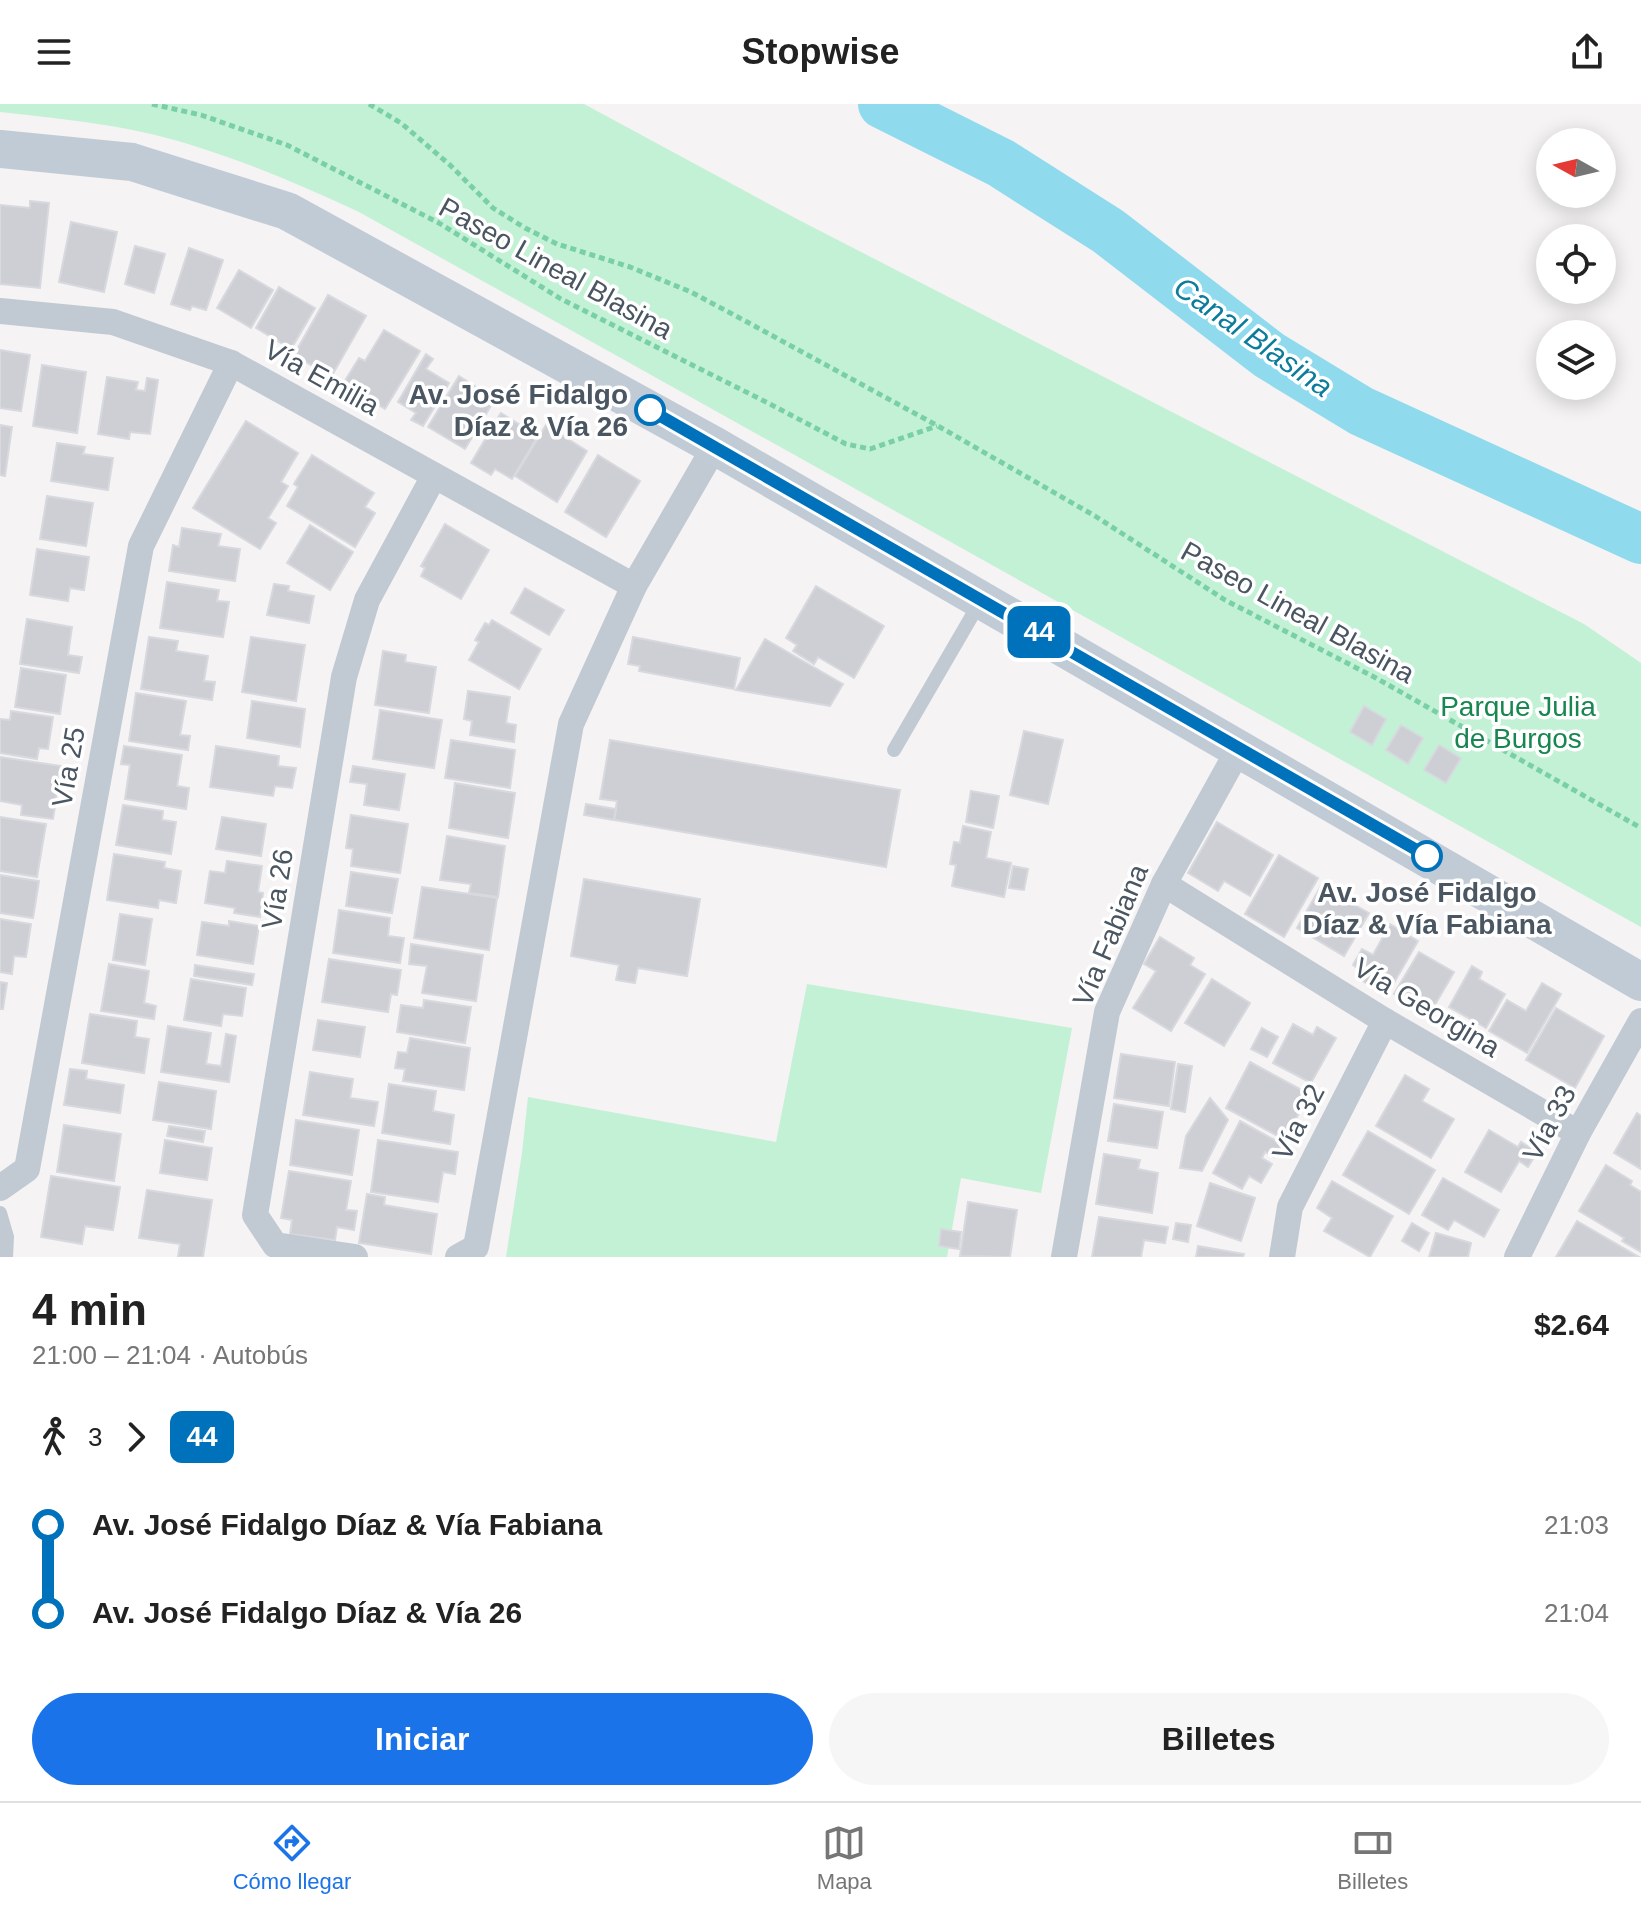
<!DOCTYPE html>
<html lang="es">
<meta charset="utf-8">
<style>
body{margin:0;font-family:Arial,sans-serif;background:#f6f6f6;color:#222;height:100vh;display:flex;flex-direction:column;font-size:30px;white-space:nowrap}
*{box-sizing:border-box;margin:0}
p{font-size:26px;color:#767676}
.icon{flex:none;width:44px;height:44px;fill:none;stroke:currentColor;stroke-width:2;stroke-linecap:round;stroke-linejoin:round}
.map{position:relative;height:1153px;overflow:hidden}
.details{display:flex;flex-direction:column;background:#fff;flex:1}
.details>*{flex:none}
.badge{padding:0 16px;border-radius:12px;font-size:28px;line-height:52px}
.needle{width:52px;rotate:278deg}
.fabs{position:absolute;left:1536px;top:24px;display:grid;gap:16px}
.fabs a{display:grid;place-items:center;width:80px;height:80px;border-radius:50%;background:#fff;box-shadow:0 4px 20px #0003;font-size:40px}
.map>.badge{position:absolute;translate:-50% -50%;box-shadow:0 0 0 4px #fff}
.legs{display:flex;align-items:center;gap:12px;height:88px;padding:0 32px;font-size:26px}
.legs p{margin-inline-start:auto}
.head{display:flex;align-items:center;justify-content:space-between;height:136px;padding:0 32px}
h1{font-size:44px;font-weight:700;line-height:60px}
.cta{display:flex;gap:16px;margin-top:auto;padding:16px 32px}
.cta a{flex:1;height:92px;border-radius:48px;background:#1a73e8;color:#fff;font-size:32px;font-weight:700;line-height:92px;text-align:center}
.cta a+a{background:#f6f6f6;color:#222}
ul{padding:0 32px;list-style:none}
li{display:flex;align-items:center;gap:28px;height:88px;font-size:30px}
li i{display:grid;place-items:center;width:12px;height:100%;margin:0 10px;background:currentColor}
li i::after{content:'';width:20px;height:20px;margin:-10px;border:6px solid;border-radius:50%;background:#fff}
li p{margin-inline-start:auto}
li:first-child i{background:linear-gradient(#0000 50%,currentColor 0)}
li:last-child i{background:linear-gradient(currentColor 50%,#0000 0)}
header{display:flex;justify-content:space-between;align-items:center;height:104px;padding:0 32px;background:#fff;font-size:36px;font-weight:700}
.dock{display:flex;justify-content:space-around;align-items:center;height:112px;border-top:2px solid #e0e0e0;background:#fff;font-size:22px;color:#767676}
.dock a{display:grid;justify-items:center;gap:4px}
.dock .on{color:#1a73e8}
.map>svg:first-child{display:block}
.green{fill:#c3f1d5}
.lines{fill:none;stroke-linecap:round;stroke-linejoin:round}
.river{stroke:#90daee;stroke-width:50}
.building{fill:#cdcfd5;stroke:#d7d9de;stroke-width:2}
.path{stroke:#7ad0a6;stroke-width:5;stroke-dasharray:6 4;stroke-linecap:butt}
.lane{stroke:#c1cad2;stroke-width:14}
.street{stroke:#c1cad2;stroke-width:26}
.secondary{stroke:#c1cbd6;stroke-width:38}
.line-1-casing{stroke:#fff;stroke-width:18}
.line-1{stroke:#0072bc;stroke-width:12}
.stop-1-dot{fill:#fff;stroke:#0072bc;stroke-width:4}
.labels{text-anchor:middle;stroke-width:7;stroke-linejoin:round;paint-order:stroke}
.street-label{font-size:28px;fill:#4a5661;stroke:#fff}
.stop-label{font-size:28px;font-weight:bold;fill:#4a5661;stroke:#fff;text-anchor:end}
.park-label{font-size:28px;fill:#17864f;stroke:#fff}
.water-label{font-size:30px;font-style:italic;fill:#0c7c9b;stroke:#fff}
</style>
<header><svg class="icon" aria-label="menu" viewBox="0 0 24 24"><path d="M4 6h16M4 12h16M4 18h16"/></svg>Stopwise<svg class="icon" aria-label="share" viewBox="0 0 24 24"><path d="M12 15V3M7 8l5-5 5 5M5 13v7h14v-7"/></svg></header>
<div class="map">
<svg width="1641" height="1153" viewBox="0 0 1641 1153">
<rect width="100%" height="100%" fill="#f5f3f3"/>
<g class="green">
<path d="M0 0H584L795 114 1584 520 1641 559V823L359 108C303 82 247 58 188 40 127 21 63 15 0 8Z"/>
<path d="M807 880 1072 924 1041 1089 961 1074 947 1153H506L522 1049 528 993 776 1038Z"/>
</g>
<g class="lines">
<path class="river" d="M883 0 1001 59 1108 127 1269 251 1361 307 1641 435"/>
</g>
<g class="building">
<path d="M30 97 49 99 40 184 0 180V101L30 104Z"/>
<path d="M71 118 117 128 104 188 59 178Z"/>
<path d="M135 142 165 150 154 189 125 180Z"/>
<path d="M189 144 223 156 206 206 192 202 190 206 171 200Z"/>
<path d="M239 166 273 186 251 224 217 204Z"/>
<path d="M279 183 315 204 291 245 256 224Z"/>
<path d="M328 191 366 212 331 273 294 251Z"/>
<path d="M384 226 420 247 385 305 343 280 359 254 365 257Z"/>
<path d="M0 246 30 251 21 307 0 304Z"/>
<path d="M426 250 433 255 426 265 449 279 423 322 411 316 416 309 398 298Z"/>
<path d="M42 261 86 268 77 329 33 322Z"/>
<path d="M459 272 495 295 465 345 428 323Z"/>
<path d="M107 273 138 278 136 286 145 287 147 274 158 276 150 330 130 328 129 335 98 330Z"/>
<path d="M501 309 538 332 512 375 495 365 491 371 471 359Z"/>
<path d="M246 317 298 349 281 378 288 382 268 414 276 419 260 445 193 404Z"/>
<path d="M0 321 12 323 5 372 0 371Z"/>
<path d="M546 321 587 347 557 398 515 372Z"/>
<path d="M57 339 85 343 83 350 113 354 108 386 51 377Z"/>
<path d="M312 351 374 389 365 403 375 409 355 443 287 402 298 383 294 380Z"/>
<path d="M598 351 640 377 606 433 565 408Z"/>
<path d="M47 392 93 399 86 442 40 435Z"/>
<path d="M445 420 489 446 461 495 421 472 425 464 421 462Z"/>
<path d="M310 421 353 448 330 486 287 459Z"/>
<path d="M182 424 221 430 218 442 240 445 235 477 169 467 173 441 179 443Z"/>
<path d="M37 445 89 453 84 486 70 484 68 497 30 491Z"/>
<path d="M167 478 219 486 217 497 229 498 223 533 160 524Z"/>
<path d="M274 480 289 482 288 487 314 492 309 519 267 511Z"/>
<path d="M816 482 884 522 854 574 818 553 814 560 793 547 797 541 786 534Z"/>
<path d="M525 484 564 506 549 531 511 509Z"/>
<path d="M27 515 72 523 68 551 82 553 79 569 20 560Z"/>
<path d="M492 516 541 545 519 585 469 556 479 538 475 536 485 519 489 521Z"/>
<path d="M149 533 178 537 176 547 208 552 204 577 215 578 212 596 141 585Z"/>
<path d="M251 533 305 541 296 597 242 588Z"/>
<path d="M633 533 740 554 734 585 639 567 640 562 628 560Z"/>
<path d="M765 535 843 580 830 602 736 586Z"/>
<path d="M383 547 406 551 405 558 436 563 429 609 375 601Z"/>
<path d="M21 564 66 571 60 610 15 603Z"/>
<path d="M468 587 510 593 506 619 516 621 514 638 470 631 472 617 464 615Z"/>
<path d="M136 589 186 597 180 631 190 632 188 646 129 637Z"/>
<path d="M252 597 305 605 300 643 247 634Z"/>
<path d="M1364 602 1386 615 1372 641 1350 628Z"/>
<path d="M380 606 442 616 434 664 373 655Z"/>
<path d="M11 607 53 613 48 645 39 644 37 655 0 649V615L10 616Z"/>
<path d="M1401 621 1423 634 1408 660 1386 646Z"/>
<path d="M1024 627 1063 636 1048 700 1010 691Z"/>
<path d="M451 636 515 646 510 684 445 674Z"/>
<path d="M610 636 900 686 886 763 614 716 617 697 600 695Z"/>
<path d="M1439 641 1461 654 1446 679 1424 666Z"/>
<path d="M124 642 182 651 177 682 189 684 186 705 125 695 130 661 121 660Z"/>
<path d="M216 642 279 652 278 662 296 664 292 684 275 682 273 692 210 683Z"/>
<path d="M0 653 61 662 53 715 21 711 22 701 0 697Z"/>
<path d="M353 662 405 670 399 706 364 701 367 680 350 678Z"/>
<path d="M455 679 515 689 508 734 449 724Z"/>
<path d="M971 687 999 692 993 724 966 718Z"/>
<path d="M586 700 616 705 614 716 584 711Z"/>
<path d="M123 701 163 707 162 716 176 718 171 750 116 741Z"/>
<path d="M351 711 408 720 400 769 351 762 353 745 346 744Z"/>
<path d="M0 713 46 720 37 773 0 767Z"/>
<path d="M222 713 266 720 261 752 216 745Z"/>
<path d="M1217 718 1273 751 1250 792 1224 777 1218 787 1188 769Z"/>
<path d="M963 722 991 728 986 754 1011 759 1004 793 952 782 956 761 950 760 954 738 960 739Z"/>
<path d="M447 732 505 742 498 793 469 789 471 780 440 776Z"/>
<path d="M114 750 165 758 164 764 181 767 176 799 159 796 158 804 107 796Z"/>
<path d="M1279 751 1318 774 1284 833 1245 810Z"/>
<path d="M227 757 262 762 258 788 263 789 260 813 234 809 235 804 205 799 210 767 225 769Z"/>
<path d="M1013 762 1028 765 1024 786 1009 784Z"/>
<path d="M351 768 398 775 392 809 346 802Z"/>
<path d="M0 771 39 777 33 814 0 809Z"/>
<path d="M584 775 700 795 687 872 638 864 635 879 616 876 619 861 571 852Z"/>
<path d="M1321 782 1369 809 1344 852 1297 824Z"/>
<path d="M422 783 497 794 489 846 414 834Z"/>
<path d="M339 806 390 814 388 832 404 834 400 859 333 849Z"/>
<path d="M120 810 152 815 145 861 113 856Z"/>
<path d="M0 815 31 820 26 853 14 852 12 870 0 868Z"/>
<path d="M229 817 259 822 253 860 197 851 202 818 229 822Z"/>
<path d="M1390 820 1418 837 1387 891 1359 875 1363 868 1353 861 1362 845 1373 851Z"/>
<path d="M1160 833 1194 854 1190 861 1205 870 1171 927 1133 904 1156 867 1144 860Z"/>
<path d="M411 840 483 851 476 897 422 889 427 862 409 860Z"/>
<path d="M1419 848 1454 868 1429 911 1394 890Z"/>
<path d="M329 855 401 866 397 891 391 890 388 908 322 898Z"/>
<path d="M109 860 149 867 144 899 156 902 154 915 101 907Z"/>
<path d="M195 861 254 870 252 881 194 872Z"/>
<path d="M1472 862 1482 868 1479 875 1505 890 1486 924 1449 903Z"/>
<path d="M191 875 246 884 242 912 223 910 221 922 184 916Z"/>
<path d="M1212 875 1250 899 1224 942 1185 919Z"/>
<path d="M0 878 7 879 3 905H0Z"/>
<path d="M1542 879 1561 890 1527 949 1489 927 1507 896 1526 907Z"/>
<path d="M424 896 471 903 465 939 397 928 401 901 423 904Z"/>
<path d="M1556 904 1604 932 1575 984 1526 956Z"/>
<path d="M90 910 137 917 135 933 149 935 144 969 82 959Z"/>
<path d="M318 916 365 923 360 953 313 946Z"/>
<path d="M1293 920 1313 931 1317 923 1336 934 1311 979 1273 959Z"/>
<path d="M168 922 211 929 206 960 221 962 226 930 236 932 229 978 161 968Z"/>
<path d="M1262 924 1278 933 1267 953 1251 945Z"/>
<path d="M410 934 470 944 464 986 403 977 405 965 395 964 398 948 407 949Z"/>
<path d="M1121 950 1175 958 1169 1002 1114 994Z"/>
<path d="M1250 958 1309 990 1285 1036 1226 1004Z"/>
<path d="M1178 960 1192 962 1185 1008 1171 1005Z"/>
<path d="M70 965 87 967 86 975 124 981 120 1009 64 1001Z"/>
<path d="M310 968 353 975 350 994 378 998 374 1022 303 1011Z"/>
<path d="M1405 971 1429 985 1422 997 1454 1015 1431 1054 1376 1022Z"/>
<path d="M159 978 216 987 211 1025 153 1016Z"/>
<path d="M389 980 436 987 433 1007 454 1011 450 1040 382 1029Z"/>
<path d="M1210 994 1228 1016 1202 1067 1180 1064 1186 1032Z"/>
<path d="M1114 1000 1163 1008 1157 1044 1108 1037Z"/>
<path d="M1637 1009 1641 1012V1065L1614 1049Z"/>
<path d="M296 1016 359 1026 352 1071 290 1061Z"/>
<path d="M1240 1017 1282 1040 1274 1053 1265 1048 1262 1054 1272 1060 1261 1079 1249 1072 1242 1085 1213 1069Z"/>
<path d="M64 1021 121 1030 114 1077 57 1068Z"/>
<path d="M169 1022 205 1027 203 1038 167 1032Z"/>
<path d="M1489 1026 1518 1043 1521 1038 1537 1048 1528 1063 1519 1057 1501 1088 1465 1068Z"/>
<path d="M1368 1027 1435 1066 1409 1110 1343 1071Z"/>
<path d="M165 1036 212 1044 207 1076 160 1069Z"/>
<path d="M378 1036 458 1048 455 1070 443 1068 438 1098 371 1088Z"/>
<path d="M1104 1050 1140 1056 1138 1065 1158 1069 1152 1109 1096 1100Z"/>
<path d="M1606 1061 1632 1077 1630 1081 1641 1088V1148L1622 1137 1624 1134 1579 1107Z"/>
<path d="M289 1067 351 1077 346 1106 357 1107 354 1126 337 1123 335 1136 290 1130 292 1116 281 1114Z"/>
<path d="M51 1072 120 1083 113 1126 85 1122 82 1140 41 1133Z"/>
<path d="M1443 1074 1499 1106 1484 1133 1454 1116 1448 1126 1422 1111Z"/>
<path d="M1332 1077 1393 1112 1370 1153 1324 1127 1332 1114 1317 1104Z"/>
<path d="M1210 1079 1255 1094 1241 1137 1197 1122Z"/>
<path d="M147 1086 212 1096 203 1153H178L180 1140 139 1134Z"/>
<path d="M367 1090 385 1093 384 1101 437 1110 431 1150 359 1139Z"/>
<path d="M968 1098 1017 1106 1010 1153 960 1152Z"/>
<path d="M1099 1113 1168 1123 1165 1139 1144 1136 1141 1153H1092Z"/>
<path d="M1577 1117 1639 1153H1556Z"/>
<path d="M1176 1119 1191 1121 1188 1138 1173 1135Z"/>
<path d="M1412 1119 1429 1129 1419 1147 1402 1137Z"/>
<path d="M941 1125 961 1128 959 1145 939 1142Z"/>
<path d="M1436 1129 1471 1139 1468 1153H1429Z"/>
<path d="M1198 1142 1244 1150 1243 1153H1196Z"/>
</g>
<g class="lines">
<g class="path">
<path d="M152 0 201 11 287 41 439 119 561 195 768 299 846 340 870 345 937 322"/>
<path d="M369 0 401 19 450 61 493 104 525 124 557 140 630 163 691 188 749 219 938 322 1095 412 1225 496 1376 574 1641 724"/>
</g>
<g class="lane">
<path d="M894 646 980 498"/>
<path d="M0 1109 7 1133 6 1153"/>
</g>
<g class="street">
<path d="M0 207 113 218 231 259 634 482"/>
<path d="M1164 780 1385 917 1578 1029"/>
<path d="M0 1084 27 1065 141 442 231 259"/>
<path d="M355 1153 275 1141 255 1111 344 573 367 496 434 372"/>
<path d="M458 1153 476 1143 571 620 634 482 715 342"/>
<path d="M1064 1153 1107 908 1164 780 1240 643"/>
<path d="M1282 1153 1290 1103 1385 917"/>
<path d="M1517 1153 1578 1029 1641 917"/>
</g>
<path class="secondary" d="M0 45 132 58 287 107 715 342 1641 878"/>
</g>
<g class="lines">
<g class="line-1-casing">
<path id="line-1" d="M650 306 1427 752"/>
</g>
<use href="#line-1" class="line-1"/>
</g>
<g class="stop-1-dot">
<circle cx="650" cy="306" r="14"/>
<circle cx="1427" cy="752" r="14"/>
</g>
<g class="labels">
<g class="street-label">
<text transform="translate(556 164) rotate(29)" y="10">Paseo Lineal Blasina</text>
<text transform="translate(322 273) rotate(29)" y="10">Vía Emilia</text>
<text transform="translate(1298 508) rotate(29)" y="10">Paseo Lineal Blasina</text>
<text transform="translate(68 663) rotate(-80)" y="10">Vía 25</text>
<text transform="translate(277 785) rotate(-81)" y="10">Vía 26</text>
<text transform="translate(1110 831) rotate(-67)" y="10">Vía Fabiana</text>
<text transform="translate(1427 903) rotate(31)" y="10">Vía Georgina</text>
<text transform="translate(1298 1018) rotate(-63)" y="10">Vía 32</text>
<text transform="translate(1549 1019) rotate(-62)" y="10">Vía 33</text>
</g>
<g class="stop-label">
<text x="628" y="300">Av. José Fidalgo<tspan x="628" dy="32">Díaz &amp; Vía 26</tspan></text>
<text x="1427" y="798" text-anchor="middle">Av. José Fidalgo<tspan x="1427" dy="32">Díaz &amp; Vía Fabiana</tspan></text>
</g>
<g class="park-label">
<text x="1518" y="612">Parque Julia<tspan x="1518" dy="32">de Burgos</tspan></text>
</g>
<g class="water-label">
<text transform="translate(1253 233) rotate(35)" y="10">Canal Blasina</text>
</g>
</g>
</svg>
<div class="fabs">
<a><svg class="needle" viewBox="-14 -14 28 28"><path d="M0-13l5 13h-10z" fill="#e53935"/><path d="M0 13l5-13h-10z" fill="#767676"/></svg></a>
<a><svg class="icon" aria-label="locate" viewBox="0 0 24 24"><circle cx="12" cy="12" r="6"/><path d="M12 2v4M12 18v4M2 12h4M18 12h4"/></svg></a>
<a><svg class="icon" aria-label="layers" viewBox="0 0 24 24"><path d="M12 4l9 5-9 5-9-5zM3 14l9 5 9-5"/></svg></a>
</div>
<b class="badge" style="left:1039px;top:528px;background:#0072bc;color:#fff">44</b>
</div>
<section class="details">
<div class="head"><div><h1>4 min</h1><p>21:00 – 21:04 · Autobús</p></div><b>$2.64</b></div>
<div class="legs"><svg class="icon" aria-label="walk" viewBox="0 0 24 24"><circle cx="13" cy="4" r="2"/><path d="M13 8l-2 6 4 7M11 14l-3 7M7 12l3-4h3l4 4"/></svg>3<svg class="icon" aria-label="forward" viewBox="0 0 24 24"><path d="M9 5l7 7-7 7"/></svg><b class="badge" style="background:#0072bc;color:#fff">44</b></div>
<ul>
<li><i style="color:#0072bc"></i><b>Av. José Fidalgo Díaz &amp; Vía Fabiana</b><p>21:03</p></li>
<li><i style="color:#0072bc"></i><b>Av. José Fidalgo Díaz &amp; Vía 26</b><p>21:04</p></li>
</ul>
<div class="cta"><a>Iniciar</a><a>Billetes</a></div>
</section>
<nav class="dock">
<a class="on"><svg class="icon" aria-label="directions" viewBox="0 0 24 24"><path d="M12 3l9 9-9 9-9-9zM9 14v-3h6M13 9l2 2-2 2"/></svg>Cómo llegar</a>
<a><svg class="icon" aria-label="map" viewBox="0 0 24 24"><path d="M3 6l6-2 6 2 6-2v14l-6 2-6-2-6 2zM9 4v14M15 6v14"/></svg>Mapa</a>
<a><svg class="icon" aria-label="tickets" viewBox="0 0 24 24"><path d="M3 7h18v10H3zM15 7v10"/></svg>Billetes</a>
</nav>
